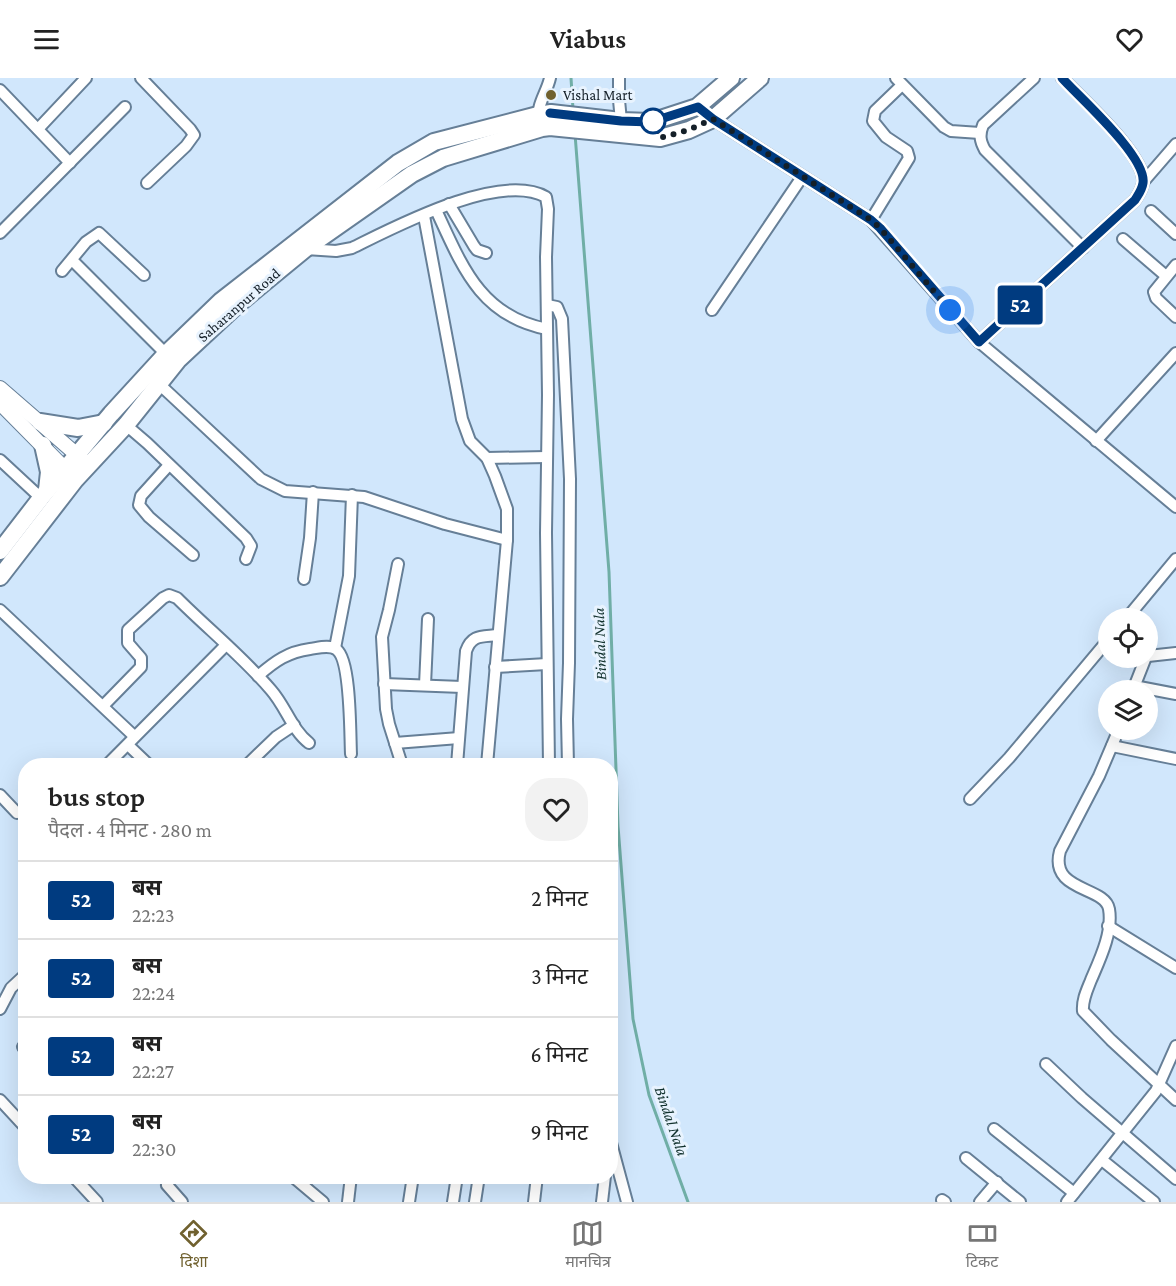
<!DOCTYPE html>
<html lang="hi">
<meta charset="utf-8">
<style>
body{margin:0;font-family:"Crimson Pro","Noto Sans Devanagari",serif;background:#f2f2f2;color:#222;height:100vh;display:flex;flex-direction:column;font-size:22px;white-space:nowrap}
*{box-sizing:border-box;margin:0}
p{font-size:20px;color:#767676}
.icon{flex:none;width:33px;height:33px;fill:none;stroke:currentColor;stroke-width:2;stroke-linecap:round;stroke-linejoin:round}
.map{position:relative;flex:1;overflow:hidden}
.drawer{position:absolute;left:18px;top:680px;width:600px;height:426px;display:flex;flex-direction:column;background:#fff;border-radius:24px;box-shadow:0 6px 24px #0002}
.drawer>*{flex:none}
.badge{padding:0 12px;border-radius:4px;font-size:21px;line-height:39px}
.buttons{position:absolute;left:1098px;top:530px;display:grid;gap:12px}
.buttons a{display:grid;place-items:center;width:60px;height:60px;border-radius:50%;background:#fff;box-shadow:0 6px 24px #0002;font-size:30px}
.you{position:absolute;width:30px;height:30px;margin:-15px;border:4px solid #fff;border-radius:50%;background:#1a73e8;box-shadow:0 0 0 9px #1a73e833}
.map>.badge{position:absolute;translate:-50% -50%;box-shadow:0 0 0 3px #fff}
.round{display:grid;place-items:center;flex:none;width:63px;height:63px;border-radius:24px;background:#f2f2f2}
.headline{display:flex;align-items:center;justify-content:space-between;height:102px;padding:0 30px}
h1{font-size:28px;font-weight:600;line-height:45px}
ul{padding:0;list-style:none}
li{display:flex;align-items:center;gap:18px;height:78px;padding:0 30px;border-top:2px solid #e0e0e0}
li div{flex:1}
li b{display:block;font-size:22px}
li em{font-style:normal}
li .badge{min-width:66px;font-weight:700;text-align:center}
header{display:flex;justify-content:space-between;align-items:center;height:78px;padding:0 30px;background:#fff;font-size:27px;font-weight:600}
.dock{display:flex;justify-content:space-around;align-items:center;height:84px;border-top:2px solid #e0e0e0;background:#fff;font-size:16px;color:#767676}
.dock a{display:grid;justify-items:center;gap:3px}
.dock .current{color:#70612f}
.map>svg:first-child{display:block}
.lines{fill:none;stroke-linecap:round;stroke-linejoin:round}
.stream{stroke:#70aea6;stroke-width:3}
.minor-casing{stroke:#667f97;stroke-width:14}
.tertiary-casing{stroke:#667f97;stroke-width:16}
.primary-casing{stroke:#667f97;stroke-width:20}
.minor{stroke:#fff;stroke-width:10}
.tertiary{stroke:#fff;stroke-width:14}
.primary{stroke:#fff;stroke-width:16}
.line-casing{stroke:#fff;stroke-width:14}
.line{stroke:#003b80;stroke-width:9}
.walk{stroke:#141f28;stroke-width:6;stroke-dasharray:0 10.8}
.poi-dot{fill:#70612f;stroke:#e8f3fe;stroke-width:2}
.stop-dot{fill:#fff;stroke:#003b80;stroke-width:3}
.labels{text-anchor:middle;stroke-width:6;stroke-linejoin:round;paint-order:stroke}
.poi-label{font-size:15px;fill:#141f28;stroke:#e8f3fe;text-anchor:start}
.street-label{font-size:15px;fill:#141f28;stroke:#e8f3fe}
.water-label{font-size:16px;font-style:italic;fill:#11312d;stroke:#e8f3fe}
</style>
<header><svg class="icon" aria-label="menu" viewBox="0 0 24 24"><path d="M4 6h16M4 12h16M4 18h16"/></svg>Viabus<svg class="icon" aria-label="heart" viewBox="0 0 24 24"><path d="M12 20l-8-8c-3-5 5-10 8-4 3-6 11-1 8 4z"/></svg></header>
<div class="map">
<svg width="1176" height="1124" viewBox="0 0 1176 1124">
<rect width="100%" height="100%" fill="#d1e7fc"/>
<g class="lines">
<g class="stream">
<path d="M571 0 573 31"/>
<path d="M575 56 609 494 618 748 633 941 649 1017 688 1124"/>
</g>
<g class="minor-casing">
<g id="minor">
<path d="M141 0 190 51 194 57 186 68 147 105"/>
<path d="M619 0V22L621 43"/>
<path d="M896 0 944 49 951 53 980 55"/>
<path d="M1034 0 983 47C979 57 980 63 985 72L1083 170"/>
<path d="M0 12 70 85"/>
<path d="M697 29 713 41 871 142 979 264 1176 429"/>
<path d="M539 41C536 28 547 14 550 0"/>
<path d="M38 51 86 0"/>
<path d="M1144 103 1176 66"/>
<path d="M449 126 474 168 477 172 486 175"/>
<path d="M436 132C462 188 480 238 547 251"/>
<path d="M1151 133 1176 156"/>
<path d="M424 138 462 341 470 363 487 380 495 398 507 431V462L487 687"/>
<path d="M871 142 909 80 907 73 886 59 873 43 875 33 902 7"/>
<path d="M0 155 125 29"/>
<path d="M1123 161 1166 198"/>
<path d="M306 171 336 173 352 170C395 149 500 93 546 119L548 131 546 179 548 317 546 455 549 687"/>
<path d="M72 182 166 276"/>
<path d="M1176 187 1154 214 1156 220 1176 239"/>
<path d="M62 193 86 164 99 155 144 197"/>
<path d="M547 227 557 229 562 241 570 401 569 585 567 641 568 687"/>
<path d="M712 232 802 99"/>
<path d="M979 264 1135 122C1138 117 1142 112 1143 105 1147 79 1081 20 1062 0"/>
<path d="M158 305 261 401 285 413 364 419 445 446 507 462"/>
<path d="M126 347 147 365 246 460 251 468 246 481"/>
<path d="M1096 363 1176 275"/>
<path d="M487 380 547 379"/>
<path d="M0 382 41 420"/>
<path d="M169 387 141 418 139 427 149 439 193 477"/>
<path d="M398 486 389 532 382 559 386 631 389 646 402 687"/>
<path d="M304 501 310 460 313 414"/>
<path d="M0 532 134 658"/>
<path d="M1127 540 1176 481"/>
<path d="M335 570 349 498 352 417"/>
<path d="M1148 578 1176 575"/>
<path d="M495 589 547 586"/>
<path d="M258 598C275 583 288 574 310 571 318 570 330 566 337 572 351 583 350 656 351 676"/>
<path d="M384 606 462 609"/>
<path d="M425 607 428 541"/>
<path d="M1134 608 1176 616"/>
<path d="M1133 612 1146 579"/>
<path d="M103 628 141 589V580L128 565V552L163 520 169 517 177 520C208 551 243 579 271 612 286 629 292 652 309 665"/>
<path d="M1119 651 1099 698 1060 773C1049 814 1105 808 1109 831 1113 854 1100 881 1091 902 1087 912 1082 922 1083 933L1111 962 1176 1022"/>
<path d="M395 665 459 660"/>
<path d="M128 667 149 687"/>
<path d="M1112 668 1176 681"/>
<path d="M107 687 226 567"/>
<path d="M247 687 276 659 294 647"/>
<path d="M457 687 466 573C472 556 482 559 498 557"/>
<path d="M0 717 17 735"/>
<path d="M970 721 1009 680 1108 562"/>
<path d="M1108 848 1176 890"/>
<path d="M0 931 11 910 26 896"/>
<path d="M23 969 26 971"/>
<path d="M1046 986 1082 1020 1176 1101"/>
<path d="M0 1022 26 1050"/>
<path d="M994 1051 1074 1115"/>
<path d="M610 1061 627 1124"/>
<path d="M966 1080 1020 1124"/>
<path d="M1102 1082 1154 1124"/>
<path d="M73 1098 97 1124"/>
<path d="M172 1098 167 1107 182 1124"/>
<path d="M292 1098 323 1124"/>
<path d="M942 1122 945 1124"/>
<path d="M348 1124 351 1098"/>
<path d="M409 1124 413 1098"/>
<path d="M453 1124 457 1098"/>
<path d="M475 1124 479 1098"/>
<path d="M534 1124 537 1098"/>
<path d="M602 1124 605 1098"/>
<path d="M980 1124 997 1104"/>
<path d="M1067 1124 1156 1013 1176 968"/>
</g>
</g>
<g class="tertiary-casing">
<g id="tertiary">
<path d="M0 310 84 383"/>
<path d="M0 325 72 398"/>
</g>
</g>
<g class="primary-casing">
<g id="primary">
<path d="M40 344 78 350 104 345"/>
<path d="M43 367 49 394 47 412"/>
<path d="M0 473 41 420 111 336 166 276 221 223 398 85 434 64 538 37 551 35 621 43 651 44 697 29 731 0"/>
<path d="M0 499 75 402 126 347 178 282 238 226 305 171 412 96 443 80 542 50 550 49 660 60 689 52 713 41 760 0"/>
</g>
</g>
<use href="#minor" class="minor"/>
<use href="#tertiary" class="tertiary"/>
<use href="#primary" class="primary"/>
</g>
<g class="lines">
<g class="line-casing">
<path id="line" d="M550 35 621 43 651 44 698 29 713 41 871 142 880 150 979 264 1135 122C1138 117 1142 112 1143 105 1147 79 1080 20 1062 0"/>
</g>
<use href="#line" class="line"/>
<path class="walk" d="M653 43 660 60 688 52 713 41 871 142 880 150 950 232"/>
</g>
<circle class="poi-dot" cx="551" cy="17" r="6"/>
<circle class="stop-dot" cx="653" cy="43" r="12"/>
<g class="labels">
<g class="poi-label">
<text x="563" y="22">Vishal Mart</text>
</g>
<g class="street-label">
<text transform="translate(239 227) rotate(-41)" y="5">Saharanpur Road</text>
</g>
<g class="water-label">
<text transform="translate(599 566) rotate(-92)" y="6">Bindal Nala</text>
<text transform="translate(672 1043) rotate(71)" y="6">Bindal Nala</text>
</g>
</g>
</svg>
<div class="buttons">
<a><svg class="icon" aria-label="locate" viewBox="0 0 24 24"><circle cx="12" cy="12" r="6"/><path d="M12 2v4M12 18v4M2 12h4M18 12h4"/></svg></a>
<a><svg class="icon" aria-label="layers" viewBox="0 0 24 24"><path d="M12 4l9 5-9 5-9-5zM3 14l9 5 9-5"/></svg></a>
</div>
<div class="you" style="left:950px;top:232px"></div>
<b class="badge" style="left:1020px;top:227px;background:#003b80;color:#fff">52</b>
<section class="drawer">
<div class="headline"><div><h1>bus stop</h1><p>पैदल · 4 मिनट · 280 m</p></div><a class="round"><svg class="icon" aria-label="heart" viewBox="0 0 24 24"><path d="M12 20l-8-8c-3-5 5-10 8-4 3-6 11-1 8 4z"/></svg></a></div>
<ul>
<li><span class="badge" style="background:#003b80;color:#fff">52</span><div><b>बस</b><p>22:23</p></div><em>2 मिनट</em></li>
<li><span class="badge" style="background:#003b80;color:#fff">52</span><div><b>बस</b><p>22:24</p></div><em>3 मिनट</em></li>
<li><span class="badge" style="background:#003b80;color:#fff">52</span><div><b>बस</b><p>22:27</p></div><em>6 मिनट</em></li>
<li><span class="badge" style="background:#003b80;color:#fff">52</span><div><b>बस</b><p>22:30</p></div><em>9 मिनट</em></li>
</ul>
</section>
</div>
<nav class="dock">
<a class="current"><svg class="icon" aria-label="directions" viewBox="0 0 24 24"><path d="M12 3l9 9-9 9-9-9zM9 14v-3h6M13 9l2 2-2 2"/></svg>दिशा</a>
<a><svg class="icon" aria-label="map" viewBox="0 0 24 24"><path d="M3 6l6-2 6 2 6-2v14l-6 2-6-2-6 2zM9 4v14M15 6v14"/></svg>मानचित्र</a>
<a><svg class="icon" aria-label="tickets" viewBox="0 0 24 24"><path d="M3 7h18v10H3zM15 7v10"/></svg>टिकट</a>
</nav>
